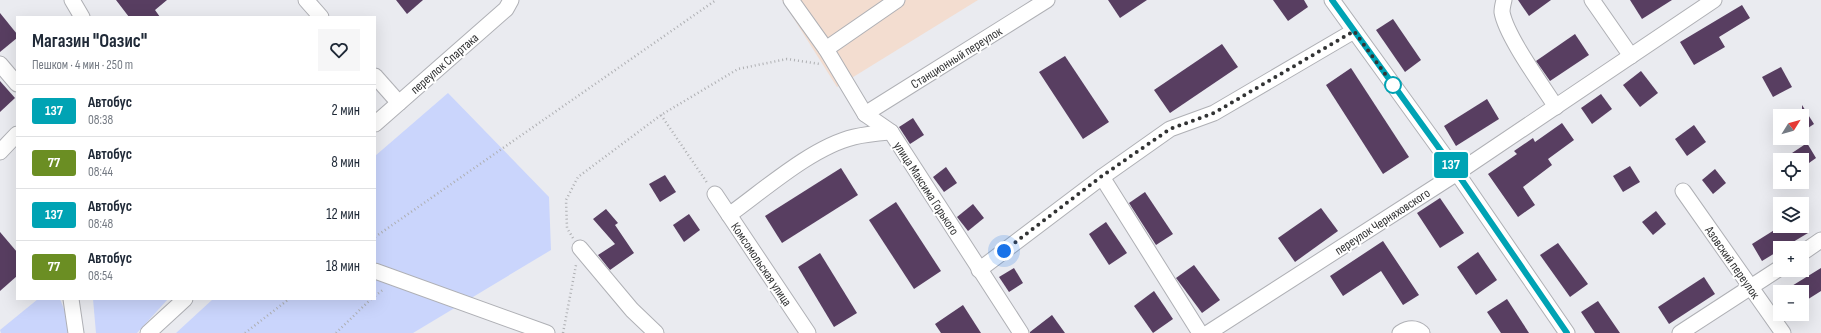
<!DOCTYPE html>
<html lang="ru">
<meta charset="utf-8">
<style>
body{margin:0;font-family:"Sofia Sans Condensed",sans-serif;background:#f6f6f7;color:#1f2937;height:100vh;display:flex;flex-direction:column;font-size:15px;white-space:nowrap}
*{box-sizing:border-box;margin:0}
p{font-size:13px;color:#747a83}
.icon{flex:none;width:22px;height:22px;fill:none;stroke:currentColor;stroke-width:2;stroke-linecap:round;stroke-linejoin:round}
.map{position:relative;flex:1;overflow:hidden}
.side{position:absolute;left:16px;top:16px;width:360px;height:284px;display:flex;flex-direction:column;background:#fff;border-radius:0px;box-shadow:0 4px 16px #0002}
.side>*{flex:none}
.badge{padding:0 8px;border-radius:3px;font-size:14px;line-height:26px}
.needle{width:26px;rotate:53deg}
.tools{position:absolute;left:1773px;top:109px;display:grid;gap:8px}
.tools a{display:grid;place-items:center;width:36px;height:36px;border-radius:0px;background:#fff;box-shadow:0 4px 16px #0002;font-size:20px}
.you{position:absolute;width:20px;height:20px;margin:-10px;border:3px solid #fff;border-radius:50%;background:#1a73e8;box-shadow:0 0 0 6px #1a73e833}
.map>.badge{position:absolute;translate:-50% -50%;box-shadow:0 0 0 2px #fff}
.round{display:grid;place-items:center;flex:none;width:42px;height:42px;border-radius:0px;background:#f6f6f7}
.overview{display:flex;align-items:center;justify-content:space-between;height:68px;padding:0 16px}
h1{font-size:19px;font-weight:700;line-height:30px}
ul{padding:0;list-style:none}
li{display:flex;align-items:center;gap:12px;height:52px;padding:0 16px;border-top:1px solid #e0e1e3}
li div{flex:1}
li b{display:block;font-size:15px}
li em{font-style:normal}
li .badge{min-width:44px;font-weight:700;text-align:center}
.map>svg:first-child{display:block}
.industrial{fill:#f3ddd0}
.green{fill:#cad5fc}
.building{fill:#583e61}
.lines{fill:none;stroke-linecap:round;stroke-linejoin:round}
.minor-casing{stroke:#afb0b5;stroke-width:17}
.path{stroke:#aeafb2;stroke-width:2.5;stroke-dasharray:1 3;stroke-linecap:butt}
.minor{stroke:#fff;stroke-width:15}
.line-casing{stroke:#fff;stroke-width:9}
.line{stroke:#00a3b4;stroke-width:6}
.walk{stroke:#323334;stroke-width:4;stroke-dasharray:0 7.2}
.stop-dot{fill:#fff;stroke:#00a3b4;stroke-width:2}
.labels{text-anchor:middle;stroke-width:4;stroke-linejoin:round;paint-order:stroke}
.street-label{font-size:13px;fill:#323334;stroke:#fff}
</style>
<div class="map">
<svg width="1821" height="333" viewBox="0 0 1821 333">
<rect width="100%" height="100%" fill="#eaebf0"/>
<path class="industrial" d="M782 0H978L837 87Z"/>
<g class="green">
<path d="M448 93 549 197 551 250 413 333H176L213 299H375V156Z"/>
<path d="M38 299H60L69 322 70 333H1L0 330Z"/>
<path d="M93 299H168L137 333H96Z"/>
</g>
<g class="building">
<path d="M116 0H167L155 10 160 17H129Z"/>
<path d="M396 0H423L407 14Z"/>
<path d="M1108 0H1147L1120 18Z"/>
<path d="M1273 0H1304L1308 7 1288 21Z"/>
<path d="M1518 0H1551L1529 16Z"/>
<path d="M1630 0H1672L1642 19Z"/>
<path d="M1742 5 1750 18 1719 37 1725 47 1694 65 1680 42Z"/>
<path d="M0 13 17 34V38L0 52Z"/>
<path d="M1393 19 1421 60 1405 72 1376 30Z"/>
<path d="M1575 34 1589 55 1550 81 1536 61Z"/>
<path d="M1222 44 1238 67 1170 113 1154 90Z"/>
<path d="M1065 56 1109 122 1083 139 1039 72Z"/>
<path d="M1781 67 1792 87 1773 97 1762 77Z"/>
<path d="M1351 68 1409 157 1383 174 1326 85Z"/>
<path d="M1641 71 1658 93 1640 107 1623 85Z"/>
<path d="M0 81 15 98 0 112Z"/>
<path d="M1601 94 1612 109 1592 124 1581 108Z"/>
<path d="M1487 99 1499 119 1456 146 1444 126Z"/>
<path d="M1802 105 1814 124 1802 132Z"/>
<path d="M913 118 924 135 910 144 899 127Z"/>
<path d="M1562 123 1574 140 1548 159 1552 165 1523 187 1535 205 1518 217 1488 174 1517 154 1514 151 1533 138 1535 142Z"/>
<path d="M1694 125 1706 142 1687 156 1675 139Z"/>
<path d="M1807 143 1816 158 1802 168V160H1796L1792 153Z"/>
<path d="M1630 166 1640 182 1623 192 1613 176Z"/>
<path d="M946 167 957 183 944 192 933 177Z"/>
<path d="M841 168 858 195 782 243 765 216Z"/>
<path d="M1715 169 1726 183 1713 194 1702 180Z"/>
<path d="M665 175 676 192 660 202 649 184Z"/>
<path d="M1145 192 1173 234 1156 245 1129 203Z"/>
<path d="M1440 198 1464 233 1440 248 1417 213Z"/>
<path d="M896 202 941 271 914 289 869 220Z"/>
<path d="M973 204 984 218 968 231 957 217Z"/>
<path d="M1321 208 1338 231 1295 262 1278 238Z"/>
<path d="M606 209 618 223 615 225 634 253 610 270 598 255 615 244 593 219Z"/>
<path d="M1656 211 1666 224 1653 235 1642 222Z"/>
<path d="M689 214 700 230 684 242 673 225Z"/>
<path d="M1106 222 1127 253 1109 265 1089 234Z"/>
<path d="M1781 226H1804L1808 233 1783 248H1780V250L1762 261 1752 244Z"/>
<path d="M0 232 17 252V276L0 291Z"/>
<path d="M1383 241 1419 295 1403 305 1381 271 1343 296 1330 276Z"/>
<path d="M1558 243 1588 284 1570 297 1540 255Z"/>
<path d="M1478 252 1497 280 1476 295 1457 267Z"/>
<path d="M820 253 857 313 834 327 798 267Z"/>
<path d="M1194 265 1220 300 1202 313 1176 278Z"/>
<path d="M1014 268 1023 283 1009 292 999 277Z"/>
<path d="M1821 268V291L1802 303V292H1782Z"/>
<path d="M1704 277 1715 294 1669 324 1658 307Z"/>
<path d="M1154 291 1173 319 1153 333 1134 306Z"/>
<path d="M1507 299 1529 333H1501L1487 312Z"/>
<path d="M1598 301 1620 333H1595L1581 312Z"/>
<path d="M963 305 981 333H941L935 324Z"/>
<path d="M1052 315 1065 333H1030V332Z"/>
</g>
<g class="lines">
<g class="minor-casing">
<g id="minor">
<path d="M72 0 82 17"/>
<path d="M306 0 321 17"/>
<path d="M791 0 826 49 865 114 891 132 1021 333"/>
<path d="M1332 0 1457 173 1567 333"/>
<path d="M1504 0C1503 4 1502 9 1502 12 1506 36 1542 85 1556 107"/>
<path d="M1592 0 1631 56"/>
<path d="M826 49 897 0"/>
<path d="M0 64 17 84"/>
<path d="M375 76 399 103"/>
<path d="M865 114 1047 0"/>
<path d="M375 124 506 9 511 0"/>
<path d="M0 152 17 134"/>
<path d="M1102 177 1200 333"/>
<path d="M1683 191 1783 333"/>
<path d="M715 194 808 333"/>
<path d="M729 215C764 190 812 147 854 137 866 134 879 133 891 132"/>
<path d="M580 248 632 310 656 333"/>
<path d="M1802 253 1821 240"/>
<path d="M979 270 1102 177 1170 129 1214 113 1354 31"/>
<path d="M375 271 547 333"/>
<path d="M71 299 76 333"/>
<path d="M148 333 185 299"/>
<path d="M1208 333 1457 173 1714 0"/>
<path d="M1400 333C1408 328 1415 327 1422 333"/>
<path d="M1680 333 1780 268"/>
</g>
</g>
<g class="path">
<path d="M661 115 708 184"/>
<path d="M375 237 716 0"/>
<path d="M573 238 567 228 566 200 578 177 661 115 738 69 787 59 820 64"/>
<path d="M375 296 384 289"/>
<path d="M245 333 289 299"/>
<path d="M336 333 371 299"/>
<path d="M563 333 576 265"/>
</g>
<use href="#minor" class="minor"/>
</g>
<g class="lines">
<g class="line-casing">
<path id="line" d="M1332 0 1457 173 1567 333"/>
</g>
<use href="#line" class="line"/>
<path class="walk" d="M1004 251 1102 176 1170 129 1214 113 1354 31 1393 85"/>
</g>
<circle class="stop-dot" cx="1393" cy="85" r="8"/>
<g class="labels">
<g class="street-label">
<text transform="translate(956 57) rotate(-32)" y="5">Станционный переулок</text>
<text transform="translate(444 63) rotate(-41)" y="5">переулок Спартака</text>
<text transform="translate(927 188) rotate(57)" y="5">улица Максима Горького</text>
<text transform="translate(1382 221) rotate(-33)" y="5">переулок Черняховского</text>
<text transform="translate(1733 262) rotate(55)" y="5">Азовский переулок</text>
<text transform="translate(762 264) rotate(56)" y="5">Комсомольская улица</text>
</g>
</g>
</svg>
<div class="tools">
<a><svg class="needle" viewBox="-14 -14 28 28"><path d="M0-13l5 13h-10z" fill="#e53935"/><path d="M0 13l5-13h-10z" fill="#747a83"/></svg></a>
<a><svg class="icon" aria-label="locate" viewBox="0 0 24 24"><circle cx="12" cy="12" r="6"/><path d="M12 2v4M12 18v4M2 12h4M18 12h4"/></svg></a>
<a><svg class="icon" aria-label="layers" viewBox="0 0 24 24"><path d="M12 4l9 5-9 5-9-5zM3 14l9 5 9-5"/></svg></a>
<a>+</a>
<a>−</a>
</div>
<div class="you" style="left:1004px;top:251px"></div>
<b class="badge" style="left:1451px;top:165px;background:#00a3b4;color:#fff">137</b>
<section class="side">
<div class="overview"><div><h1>Магазин &quot;Оазис&quot;</h1><p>Пешком · 4 мин · 250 m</p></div><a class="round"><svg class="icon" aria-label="heart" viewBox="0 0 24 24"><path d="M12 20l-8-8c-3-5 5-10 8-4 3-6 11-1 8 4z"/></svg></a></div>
<ul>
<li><span class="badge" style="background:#00a3b4;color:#fff">137</span><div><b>Автобус</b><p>08:38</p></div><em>2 мин</em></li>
<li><span class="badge" style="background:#6b8e23;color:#fff">77</span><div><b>Автобус</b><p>08:44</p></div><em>8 мин</em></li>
<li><span class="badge" style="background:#00a3b4;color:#fff">137</span><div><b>Автобус</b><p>08:48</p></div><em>12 мин</em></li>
<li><span class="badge" style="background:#6b8e23;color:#fff">77</span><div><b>Автобус</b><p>08:54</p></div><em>18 мин</em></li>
</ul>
</section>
</div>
